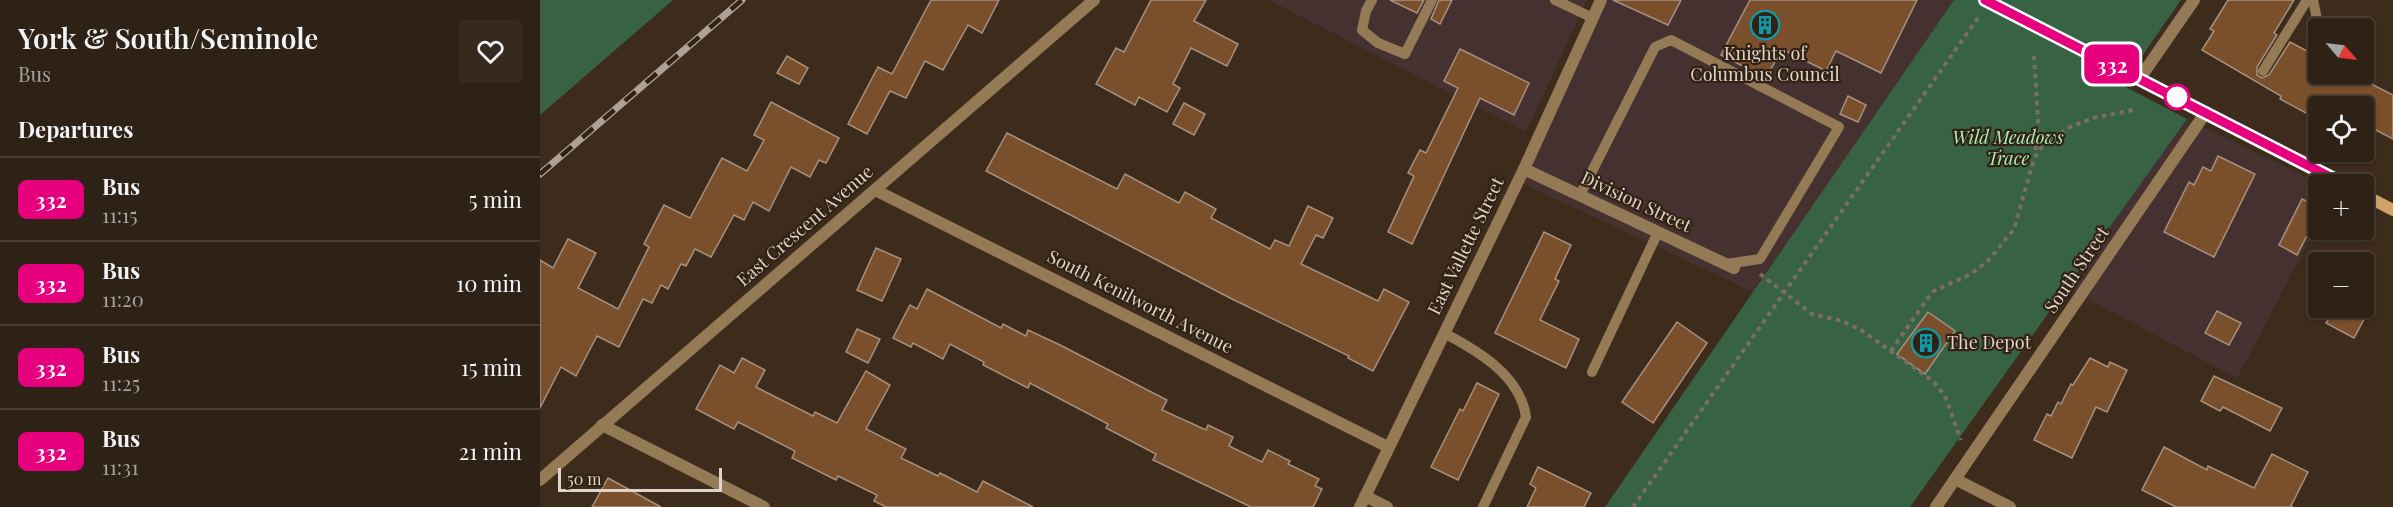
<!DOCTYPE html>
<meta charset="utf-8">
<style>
body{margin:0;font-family:"Playfair Display",serif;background:#36291e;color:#f1f3f6;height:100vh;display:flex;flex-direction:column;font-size:22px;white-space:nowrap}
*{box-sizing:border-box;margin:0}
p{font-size:20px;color:#a7a3a0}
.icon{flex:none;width:33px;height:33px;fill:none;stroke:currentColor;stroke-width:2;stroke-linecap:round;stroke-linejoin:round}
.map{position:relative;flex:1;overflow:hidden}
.sheet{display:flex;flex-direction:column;background:#2e2115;width:540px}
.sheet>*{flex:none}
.badge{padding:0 12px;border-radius:9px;font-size:21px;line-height:39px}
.needle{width:39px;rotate:118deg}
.fabs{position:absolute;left:1768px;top:18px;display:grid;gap:12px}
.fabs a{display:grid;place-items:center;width:66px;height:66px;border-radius:6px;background:#2e2115;box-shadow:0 2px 4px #0004,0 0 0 2px #493e34;font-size:30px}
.scale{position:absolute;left:18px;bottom:15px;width:164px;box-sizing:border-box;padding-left:6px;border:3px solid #dfd4cb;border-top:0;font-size:16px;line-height:21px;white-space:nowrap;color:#dfd4cb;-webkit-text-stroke:4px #322213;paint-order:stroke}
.map>.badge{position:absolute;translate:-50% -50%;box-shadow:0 0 0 3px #fff}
h2{padding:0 18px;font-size:22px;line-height:54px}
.round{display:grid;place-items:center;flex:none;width:63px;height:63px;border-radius:6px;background:#36291e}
.overview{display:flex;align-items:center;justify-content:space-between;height:102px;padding:0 18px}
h1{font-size:28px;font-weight:600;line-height:45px}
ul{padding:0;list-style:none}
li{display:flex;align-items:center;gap:18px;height:84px;padding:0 18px;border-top:2px solid #493e34}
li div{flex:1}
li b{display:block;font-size:22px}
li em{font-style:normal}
li .badge{min-width:66px;font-weight:700;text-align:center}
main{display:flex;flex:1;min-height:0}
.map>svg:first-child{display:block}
.commercial{fill:#463131}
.green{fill:#376244}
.building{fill:#794f2c;stroke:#a79180;stroke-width:1.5}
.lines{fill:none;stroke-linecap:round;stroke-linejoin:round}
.path{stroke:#7b6d60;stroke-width:4;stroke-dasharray:4.5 4.5;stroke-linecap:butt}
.lane{stroke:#957a56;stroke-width:10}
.street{stroke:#957a56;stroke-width:12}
.secondary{stroke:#cfa369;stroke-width:12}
.rail-casing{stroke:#aea196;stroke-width:7}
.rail{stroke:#322213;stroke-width:4.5;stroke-dasharray:14;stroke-linecap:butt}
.line-casing{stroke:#fff;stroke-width:14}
.line{stroke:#e6007e;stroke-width:9}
.stop-dot{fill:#fff;stroke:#e6007e;stroke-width:3}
.labels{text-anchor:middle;stroke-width:4.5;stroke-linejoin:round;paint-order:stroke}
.poi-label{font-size:18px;fill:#dfd4cb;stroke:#322213}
.park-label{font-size:18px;font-style:italic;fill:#a6f0ba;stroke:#322213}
.street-label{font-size:18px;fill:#dfd4cb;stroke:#322213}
</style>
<main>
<section class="sheet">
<div class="overview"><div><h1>York &amp; South/Seminole</h1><p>Bus</p></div><a class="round"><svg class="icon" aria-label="heart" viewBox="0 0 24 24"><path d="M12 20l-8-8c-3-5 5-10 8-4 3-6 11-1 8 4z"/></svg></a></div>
<h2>Departures</h2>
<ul>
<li><span class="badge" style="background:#e6007e;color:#fff">332</span><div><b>Bus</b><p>11:15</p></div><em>5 min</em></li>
<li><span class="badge" style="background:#e6007e;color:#fff">332</span><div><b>Bus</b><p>11:20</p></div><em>10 min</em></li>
<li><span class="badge" style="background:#e6007e;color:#fff">332</span><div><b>Bus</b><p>11:25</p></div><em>15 min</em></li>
<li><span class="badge" style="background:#e6007e;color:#fff">332</span><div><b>Bus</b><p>11:31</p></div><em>21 min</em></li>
</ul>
</section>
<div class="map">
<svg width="1853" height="507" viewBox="0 0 1853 507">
<rect width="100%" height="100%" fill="#3d2c1c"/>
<g class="commercial">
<path d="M729 0H1047L986 132Z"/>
<path d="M1068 0H1414L1213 292 982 183Z"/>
<path d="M1647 119 1780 184 1779 222 1697 378 1526 288Z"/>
</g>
<g class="green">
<path d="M0 0H133L0 115Z"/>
<path d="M1414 0H1641L1582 85 1647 119 1370 507H1065Z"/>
</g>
<g class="building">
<path d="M391 0H459L442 33 428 25 403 70 385 61 366 98 350 91 327 134 308 124 338 67 352 74Z"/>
<path d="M611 0H666L654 21 698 44 687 66 651 48 633 84 640 88 627 112 599 97 595 105 556 84 576 48 584 52Z"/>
<path d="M850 0H884L877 13Z"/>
<path d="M899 0H912L900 24 891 19Z"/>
<path d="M1073 0H1141L1128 25Z"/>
<path d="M1210 0H1377L1341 73 1296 51 1286 71 1242 49 1226 78 1181 55Z"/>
<path d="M1688 0H1754L1734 33 1737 35 1717 67V75L1722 78 1729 75 1750 42 1769 52 1767 55 1779 62V74H1812L1853 95V139L1824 124V106H1779V120L1740 99 1741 96 1662 50 1674 31 1670 29Z"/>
<path d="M920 49 989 83 974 115 940 98 872 244 848 232 874 176 868 173 880 150 886 153 918 88 904 81Z"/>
<path d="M247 56 268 68 259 84 237 73Z"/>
<path d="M1308 96 1326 105 1318 122 1300 114Z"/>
<path d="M231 102 299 138 286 163 279 160 270 177 251 167 229 211 213 202 204 220 194 215 171 257 155 249 146 266 141 264 128 289 121 285 112 303 103 299 79 347 57 336 36 376 21 367 0 408V260L13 268 28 239 56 253 38 288 78 309 109 247 104 244 124 205 150 218 182 158 207 171 224 140 214 135Z"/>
<path d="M644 103 665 114 654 135 633 124Z"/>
<path d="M467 133 577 189 585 174 639 203 645 192 676 209 671 218 730 249 735 240 749 246 768 206 793 218 783 238 776 235 761 264 838 301 844 289 869 302 833 371 808 358 809 356 690 298 446 171Z"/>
<path d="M1678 156 1715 174 1674 257 1624 232 1649 182 1654 185 1663 167 1671 171Z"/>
<path d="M1762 199 1779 207V212L1757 255 1739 245Z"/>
<path d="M1004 232 1031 245 1015 279 1019 281 1000 320 1039 339 1026 368 955 333Z"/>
<path d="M336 248 361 259 342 301 317 290Z"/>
<path d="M387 289 461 328 463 324 486 336 488 330 520 345 627 400 622 410 666 430 668 425 693 437 689 446 722 462 728 450 750 461 748 464 779 479 775 486 782 489 773 507H711L613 460 616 454 566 428 568 424 490 383 488 388 443 365 444 362 410 344 403 359 373 343 371 347 353 338 370 305 377 309Z"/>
<path d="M1795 308H1830L1814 338 1786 323Z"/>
<path d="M1677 311 1701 323 1689 345 1665 333Z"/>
<path d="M1388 312 1415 331 1385 374 1357 354Z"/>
<path d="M1137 322 1167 343 1113 423 1082 402Z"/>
<path d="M317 329 340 339 328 363 306 352Z"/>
<path d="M202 358 225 370 216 387 273 416 275 412 297 423 326 371 350 385 326 429 366 449 361 458 398 476 400 473 437 492 443 481 493 507H346L334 501 337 495 298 476 296 480 252 458 255 451 198 422 194 429 156 409 180 365 194 373Z"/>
<path d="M1550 358 1568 367 1570 362 1587 370 1567 412 1556 407 1532 458 1494 440 1507 414 1511 416 1518 402 1521 404 1531 384 1533 385Z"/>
<path d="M1674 376 1742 408 1730 431 1683 407 1680 411 1661 401Z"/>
<path d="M937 383 959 394 918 480 891 467 920 409 923 411Z"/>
<path d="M1624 447 1667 470 1668 466 1714 488 1732 454 1768 472 1751 506 1753 507H1636L1602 490Z"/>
<path d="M998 467 1051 493 1044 507H987L996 488 990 484Z"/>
<path d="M68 478 121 507H52Z"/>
</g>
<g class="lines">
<g class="path">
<path d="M1494 56 1498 120 1495 155"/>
<path d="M1220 274 1272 314 1302 321 1321 330 1393 381 1405 396 1421 440"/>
<path d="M1351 351 1392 292 1431 274 1448 261 1474 229 1494 159 1502 146 1530 127 1553 118 1593 110"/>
<path d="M1093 507 1440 15"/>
</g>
<g class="lane">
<path d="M832 0 826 11 822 30 838 43 865 54 892 0"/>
<path d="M1015 0 1053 18"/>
<path d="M1773 0 1779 29"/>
<path d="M1824 61 1829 64"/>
<path d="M1723 71 1767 0"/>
<path d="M1040 195 1115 47 1131 40 1299 127 1220 259 1186 264"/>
<path d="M904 333C938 351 980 375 986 417L943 507"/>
<path d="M1052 372 1118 232"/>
</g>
<g class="street">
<path d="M1600 78 1654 0"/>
<path d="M984 169 1194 268"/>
<path d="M335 190 848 447"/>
<path d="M62 425 224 507"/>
<path d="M1415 479 1470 507"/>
<path d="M0 480 554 0"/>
<path d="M825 496 847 507"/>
<path d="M820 507 984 169 1061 0"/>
<path d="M1396 507 1666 112"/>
</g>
<g class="secondary">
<path d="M1446 0 1804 184"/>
<path d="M1824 195 1853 210"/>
</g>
<g class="rail-casing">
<path id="rail" d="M0 174 202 0"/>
</g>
<use href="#rail" class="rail"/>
</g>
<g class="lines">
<g class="line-casing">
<path id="line" d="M1445 0 1804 184"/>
</g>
<use href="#line" class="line"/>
</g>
<defs>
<g id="building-ring" transform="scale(1.5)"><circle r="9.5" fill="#322213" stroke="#0f9aa8" stroke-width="1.5"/><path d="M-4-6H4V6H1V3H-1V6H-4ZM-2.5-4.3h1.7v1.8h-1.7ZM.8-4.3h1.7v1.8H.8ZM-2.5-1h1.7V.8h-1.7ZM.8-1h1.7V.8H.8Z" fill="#0f9aa8"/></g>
</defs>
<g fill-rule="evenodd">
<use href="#building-ring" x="1225" y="25"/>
<use href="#building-ring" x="1386" y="343"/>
</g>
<circle class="stop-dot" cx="1637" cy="97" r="12"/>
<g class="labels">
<g class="poi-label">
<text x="1225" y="60">Knights of<tspan x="1225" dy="21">Columbus Council</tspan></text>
<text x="1407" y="349" text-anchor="start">The Depot</text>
</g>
<g class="park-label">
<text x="1468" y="144">Wild Meadows<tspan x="1468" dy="21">Trace</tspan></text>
</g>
<g class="street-label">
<text transform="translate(1096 202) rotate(25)" y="6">Division Street</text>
<text transform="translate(265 226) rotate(-41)" y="6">East Crescent Avenue</text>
<text transform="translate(926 246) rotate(-64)" y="6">East Vallette Street</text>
<text transform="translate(1537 270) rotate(-56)" y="6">South Street</text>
<text transform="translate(600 302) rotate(27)" y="6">South Kenilworth Avenue</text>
</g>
</g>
</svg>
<div class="fabs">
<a><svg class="needle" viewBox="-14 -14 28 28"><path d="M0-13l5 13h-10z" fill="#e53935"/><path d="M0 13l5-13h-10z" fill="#a7a3a0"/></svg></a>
<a><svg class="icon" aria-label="locate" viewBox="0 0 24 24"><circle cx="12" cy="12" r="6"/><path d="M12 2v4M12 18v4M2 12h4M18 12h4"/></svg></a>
<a>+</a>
<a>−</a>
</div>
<div class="scale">50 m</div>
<b class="badge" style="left:1572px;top:64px;background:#e6007e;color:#fff">332</b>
</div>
</main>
